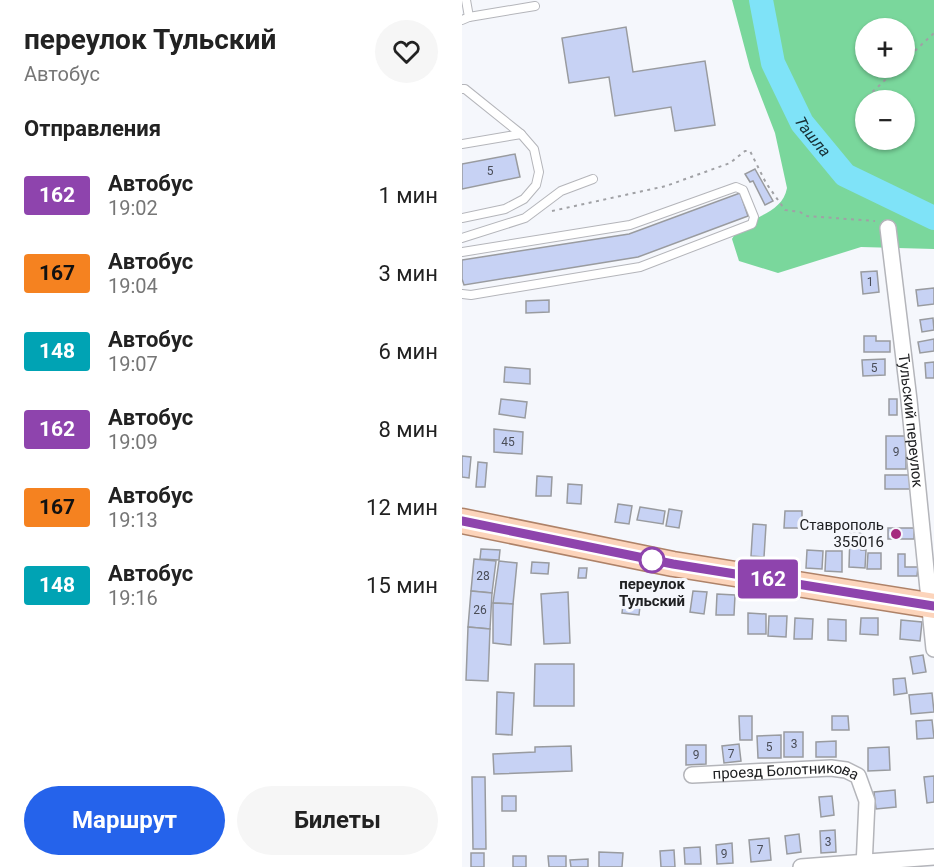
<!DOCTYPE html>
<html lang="ru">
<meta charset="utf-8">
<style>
body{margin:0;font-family:Roboto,sans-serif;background:#f6f6f6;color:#222;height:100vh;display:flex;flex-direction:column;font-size:22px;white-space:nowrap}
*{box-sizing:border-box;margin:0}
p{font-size:20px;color:#767676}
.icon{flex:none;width:33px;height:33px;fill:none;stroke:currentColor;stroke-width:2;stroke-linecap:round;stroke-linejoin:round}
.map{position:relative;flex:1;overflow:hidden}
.details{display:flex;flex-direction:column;background:#fff;width:462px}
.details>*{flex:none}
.badge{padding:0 12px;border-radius:4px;font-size:21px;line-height:39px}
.fabs{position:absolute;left:393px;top:18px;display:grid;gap:12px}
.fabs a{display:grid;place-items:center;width:60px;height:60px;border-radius:50%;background:#fff;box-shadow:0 2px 4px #0004;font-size:30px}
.map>.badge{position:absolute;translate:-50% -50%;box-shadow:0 0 0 3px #fff}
h2{padding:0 24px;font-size:22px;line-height:54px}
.round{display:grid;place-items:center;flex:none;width:63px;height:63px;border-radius:32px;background:#f6f6f6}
.headline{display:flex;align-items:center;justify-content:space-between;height:102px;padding:0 24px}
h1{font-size:28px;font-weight:700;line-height:45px}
.action{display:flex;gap:12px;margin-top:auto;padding:12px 24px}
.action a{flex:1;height:69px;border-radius:36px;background:#2563eb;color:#fff;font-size:24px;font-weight:700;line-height:69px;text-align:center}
.action a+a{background:#f6f6f6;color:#222}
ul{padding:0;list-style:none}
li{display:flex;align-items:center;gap:18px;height:78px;padding:0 24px}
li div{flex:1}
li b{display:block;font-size:22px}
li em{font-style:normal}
li .badge{min-width:66px;font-weight:700;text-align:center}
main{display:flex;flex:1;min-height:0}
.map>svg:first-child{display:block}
.forest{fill:#7ad79c;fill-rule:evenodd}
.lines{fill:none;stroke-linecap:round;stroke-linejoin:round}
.river{stroke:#7fe3f8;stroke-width:24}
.building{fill:#c7d2f4;stroke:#999b9f;stroke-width:1.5}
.lane-casing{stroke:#b4b5ba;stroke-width:10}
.street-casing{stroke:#b4b5ba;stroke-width:18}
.primary-casing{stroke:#ae8268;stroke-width:27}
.path{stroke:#a0a1a5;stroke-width:2;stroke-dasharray:3 4.5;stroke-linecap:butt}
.lane{stroke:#fff;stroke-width:8}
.street{stroke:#fff;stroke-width:15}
.primary{stroke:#fcd4bb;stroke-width:24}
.line-casing{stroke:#fff;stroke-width:14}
.line{stroke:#8e44ad;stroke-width:9}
.poi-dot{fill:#a52a7e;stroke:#f5f7fc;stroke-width:2}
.stop-dot{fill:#fff;stroke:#8e44ad;stroke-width:3}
.labels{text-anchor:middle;stroke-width:6;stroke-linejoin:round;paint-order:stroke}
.number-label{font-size:12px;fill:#4a4d57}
.street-label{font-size:15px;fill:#202123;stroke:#f5f7fc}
.poi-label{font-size:15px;fill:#202123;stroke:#f5f7fc;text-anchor:end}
.stop-label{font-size:15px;font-weight:bold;fill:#202123;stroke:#f5f7fc}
.water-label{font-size:16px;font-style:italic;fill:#162d32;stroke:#f5f7fc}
</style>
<main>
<section class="details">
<div class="headline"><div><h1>переулок Тульский</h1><p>Автобус</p></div><a class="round"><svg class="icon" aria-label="heart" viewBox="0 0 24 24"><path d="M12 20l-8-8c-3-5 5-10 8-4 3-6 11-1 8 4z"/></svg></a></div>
<h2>Отправления</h2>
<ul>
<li><span class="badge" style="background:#8e44ad;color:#fff">162</span><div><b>Автобус</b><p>19:02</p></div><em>1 мин</em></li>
<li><span class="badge" style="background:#f58220;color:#111">167</span><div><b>Автобус</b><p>19:04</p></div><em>3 мин</em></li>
<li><span class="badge" style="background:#00a3b4;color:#fff">148</span><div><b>Автобус</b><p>19:07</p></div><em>6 мин</em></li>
<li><span class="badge" style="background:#8e44ad;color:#fff">162</span><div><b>Автобус</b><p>19:09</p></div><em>8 мин</em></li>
<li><span class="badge" style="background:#f58220;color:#111">167</span><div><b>Автобус</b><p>19:13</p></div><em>12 мин</em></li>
<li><span class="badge" style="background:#00a3b4;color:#fff">148</span><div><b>Автобус</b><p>19:16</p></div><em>15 мин</em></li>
</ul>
<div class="action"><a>Маршрут</a><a>Билеты</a></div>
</section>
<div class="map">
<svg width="472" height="867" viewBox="0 0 472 867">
<rect width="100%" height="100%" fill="#f5f7fc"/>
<path class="forest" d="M270 0H472V249L399 247 316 273 277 261 270 239C281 216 320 217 325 188L313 133 288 68ZM404 28H442V68H404ZM404 100H442V140H404Z"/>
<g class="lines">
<path class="river" id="s1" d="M299 0 311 63 340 123 383 175 472 218"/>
</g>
<g class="building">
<path d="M164 27 171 72 243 61 253 125 213 131 209 107 153 116 147 77 107 83 100 38Z"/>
<path d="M53 154 58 177 0 189V164Z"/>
<path d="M293 169 311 201 303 205 291 181 288 182 283 174Z"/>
<path d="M278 193 286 216 176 257 2 285 0 279V260L167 234Z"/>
<path d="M415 271 417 292 401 294 399 272Z"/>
<path d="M472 288V304L456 306 454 290Z"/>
<path d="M87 300V312L64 313V301Z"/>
<path d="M471 318 472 330 460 332 458 320Z"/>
<path d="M402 336H414V341H428V352H402Z"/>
<path d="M472 339V351L458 353 456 342Z"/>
<path d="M423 359V375L401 376 400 360Z"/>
<path d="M472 362V378H464L463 363Z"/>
<path d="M43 367 68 369V384L42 382Z"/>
<path d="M39 399 65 402 63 418 37 414Z"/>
<rect x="427" y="399" width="8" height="16"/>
<path d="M32 429 61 432 60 454 32 452Z"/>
<rect x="424" y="436" width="20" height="33"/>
<path d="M0 456 9 457 7 478 0 477Z"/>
<path d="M16 462 25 463 23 487H14Z"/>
<rect x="423" y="475" width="25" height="14"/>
<path d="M75 476 90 477 89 496H74Z"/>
<path d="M106 484 120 485 119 504 105 503Z"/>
<path d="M156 504 170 506 167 524 153 522Z"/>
<path d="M178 507 203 511 201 524 175 520Z"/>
<path d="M207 509 220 511 217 528 204 526Z"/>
<path d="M323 511H340V528H322Z"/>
<path d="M291 524 304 525 302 557 289 556Z"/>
<rect x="426" y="528" width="26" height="11"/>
<path d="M388 533H399V550H404L403 568 387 567Z"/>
<path d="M19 549 38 550 37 560 18 559Z"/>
<path d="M345 550 361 551 360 569 344 568Z"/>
<path d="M364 551H380V572L363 571Z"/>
<path d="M406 553H419V569H405Z"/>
<path d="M436 554H443V567H456L455 576H436Z"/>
<path d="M12 559 34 561 30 593 9 591Z"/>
<path d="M37 561 55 563 51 604 31 603Z"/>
<path d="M70 562 87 563 86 574 69 573Z"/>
<path d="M117 568H125L124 578H116Z"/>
<path d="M9 591 30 593 28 629 6 627Z"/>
<path d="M231 591 245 592 242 614 228 612Z"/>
<path d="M106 592 108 643 82 644 79 594Z"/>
<path d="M255 594 273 595 272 615H254Z"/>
<path d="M162 596 179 597 177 615 160 613Z"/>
<path d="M31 603 51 604 49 645 31 643Z"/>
<path d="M286 613 304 614V634H286Z"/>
<path d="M307 616H325L324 637 306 636Z"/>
<path d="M333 618 351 619 350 639H332Z"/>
<path d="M399 618H416V635L398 634Z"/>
<path d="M366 619 384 620V641L366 640Z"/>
<path d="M439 620 460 622 458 641 438 639Z"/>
<path d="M6 627 28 629 26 681 4 680Z"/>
<path d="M461 655 464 672 451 674 448 657Z"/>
<path d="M73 664H112V706H72Z"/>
<path d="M443 678 445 693 432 695 431 679Z"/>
<path d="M35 692 52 693 50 735 34 734Z"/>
<path d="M470 693 472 712 449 714 447 695Z"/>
<path d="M277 716H290V740H278Z"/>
<path d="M370 716H386L387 730H370Z"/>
<path d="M470 720 472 738 455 739 454 721Z"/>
<rect x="322" y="732" width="19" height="25"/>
<path d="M319 735V758H296L295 736Z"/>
<path d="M374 741V757H354V742Z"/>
<path d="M277 744 279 761 262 763 260 746Z"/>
<path d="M224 745H244V764L224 765Z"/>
<path d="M109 746 110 771 32 774 31 754 73 752V747Z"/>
<path d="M427 747 428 770 406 771V748Z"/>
<path d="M472 776V802L465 803 462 777Z"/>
<path d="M10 777H23L24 849H11Z"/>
<path d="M433 790 434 807 414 809 412 792Z"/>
<rect x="40" y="796" width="14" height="15"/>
<path d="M370 796 372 815 359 817 357 797Z"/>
<path d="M373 830 374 852 359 853 358 831Z"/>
<path d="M337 834 339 852 325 854 323 836Z"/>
<path d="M307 838 309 860 289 862 287 840Z"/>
<path d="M270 843 271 863 255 864 254 845Z"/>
<path d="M238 847 239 864H223L222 848Z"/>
<path d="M212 850 213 867H199L198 851Z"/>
<path d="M137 852 161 853 160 867H137Z"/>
<rect x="9" y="853" width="13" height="14"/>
<rect x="51" y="856" width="13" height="11"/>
<path d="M86 856H104V867H87Z"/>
<path d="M126 859V867H109L108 860Z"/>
</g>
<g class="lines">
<g class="lane-casing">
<g id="lane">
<path d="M7 17 73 6"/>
<path d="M0 20 7 17 4 0"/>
<path d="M0 89H3L59 134"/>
<path d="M0 144 59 134 72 149 77 172 74 185 62 199 43 209 0 218"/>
<path d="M0 238 63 218 99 191 131 179"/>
<path d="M0 252 168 225 274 187 281 190 292 217 290 224 178 267 9 295 0 294"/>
</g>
</g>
<g class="street-casing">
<g id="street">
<path id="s2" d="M426 228 447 400 472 649"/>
<path id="s3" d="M230 775 369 768 384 770 396 776 405 801 402 867"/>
<path d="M339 867 472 857"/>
</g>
</g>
<g class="primary-casing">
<path id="primary" d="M0 521 211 564 472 606"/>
</g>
<g class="path">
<path d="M442 61 472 33"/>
<path d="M405 97 436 68"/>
<path d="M90 211 204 186 268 163 283 151H288L304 183 323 210 338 212 345 216 413 221"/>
</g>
<use href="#lane" class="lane"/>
<use href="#street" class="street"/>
<use href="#primary" class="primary"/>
</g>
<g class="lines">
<g class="line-casing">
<path id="line" d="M0 521 211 564 472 606"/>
</g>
<use href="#line" class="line"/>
</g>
<circle class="poi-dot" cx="434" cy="534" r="6"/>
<circle class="stop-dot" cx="190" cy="560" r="12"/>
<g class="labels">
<g class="number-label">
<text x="28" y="175">5</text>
<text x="408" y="286">1</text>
<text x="412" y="372">5</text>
<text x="46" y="446">45</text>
<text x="434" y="456">9</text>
<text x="21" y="580">28</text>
<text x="18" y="614">26</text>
<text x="332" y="748">3</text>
<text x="307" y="751">5</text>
<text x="269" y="758">7</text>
<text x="234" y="759">9</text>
<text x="366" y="846">3</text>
<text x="298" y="854">7</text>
<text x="262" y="858">9</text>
</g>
<g class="street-label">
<text dy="5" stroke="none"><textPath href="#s2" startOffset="194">Тульский переулок</textPath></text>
<text dy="5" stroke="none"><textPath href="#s3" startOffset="94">проезд Болотникова</textPath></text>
</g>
<g class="poi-label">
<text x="422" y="530">Ставрополь<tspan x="422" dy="17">355016</tspan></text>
</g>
<g class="stop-label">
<text x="190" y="589">переулок<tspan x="190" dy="17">Тульский</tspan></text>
</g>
<g class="water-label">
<text dy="6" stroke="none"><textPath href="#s1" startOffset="148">Ташла</textPath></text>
</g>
</g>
</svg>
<div class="fabs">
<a>+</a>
<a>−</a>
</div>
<b class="badge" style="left:306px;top:579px;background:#8e44ad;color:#fff">162</b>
</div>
</main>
